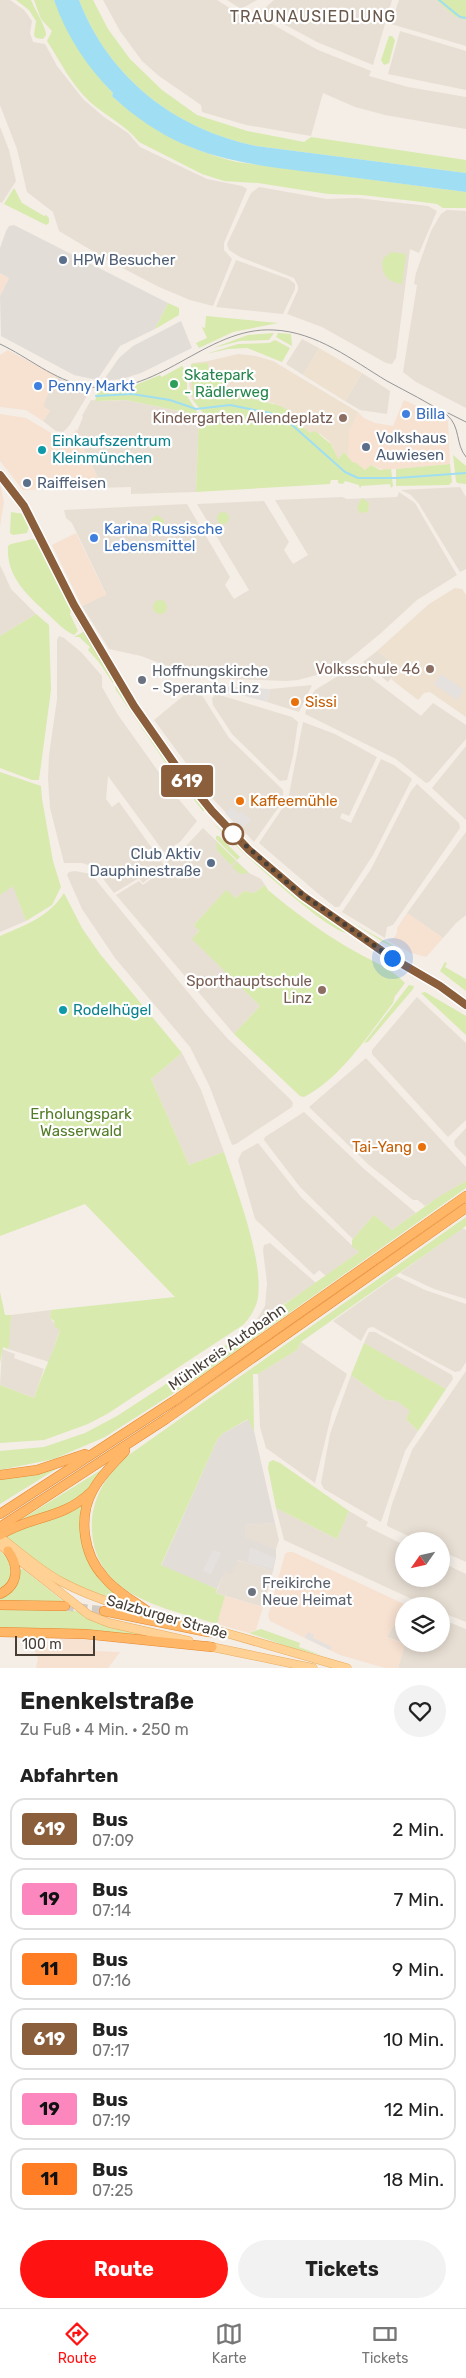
<!DOCTYPE html>
<html lang="de">
<meta charset="utf-8">
<style>
body{margin:0;font-family:Rubik,sans-serif;background:#f2f2f2;color:#222;height:100vh;display:flex;flex-direction:column;font-size:19px;white-space:nowrap}
*{box-sizing:border-box;margin:0}
p{font-size:16px;color:#767676}
.icon{flex:none;width:28px;height:28px;fill:none;stroke:currentColor;stroke-width:2;stroke-linecap:round;stroke-linejoin:round}
.map{position:relative;height:1668px;overflow:hidden}
.side{display:flex;flex-direction:column;background:#fff;flex:1}
.side>*{flex:none}
.badge{padding:0 10px;border-radius:4px;font-size:18px;line-height:32px}
.needle{width:32px;rotate:236deg}
.fabs{position:absolute;left:395px;top:1532px;display:grid;gap:10px}
.fabs a{display:grid;place-items:center;width:55px;height:55px;border-radius:50%;background:#fff;box-shadow:0 2px 12px #0003;font-size:25px}
.scale{position:absolute;left:15px;bottom:12px;width:80px;box-sizing:border-box;padding-left:5px;border:2px solid #473e35;border-top:0;font-size:14px;line-height:18px;white-space:nowrap;color:#473e35;-webkit-text-stroke:4px #fff;paint-order:stroke}
.you{position:absolute;width:25px;height:25px;margin:-12px;border:4px solid #fff;border-radius:50%;background:#1a73e8;box-shadow:0 0 0 8px #1a73e833}
.map>.badge{position:absolute;translate:-50% -50%;box-shadow:0 0 0 2px #fff}
h2{padding:0 20px;font-size:19px;line-height:45px}
.round{display:grid;place-items:center;flex:none;width:52px;height:52px;border-radius:26px;background:#f2f2f2}
.head{display:flex;align-items:center;justify-content:space-between;height:85px;padding:0 20px}
h1{font-size:24px;font-weight:700;line-height:38px}
.primary-button{display:flex;gap:10px;margin-top:auto;padding:10px 20px}
.primary-button a{flex:1;height:58px;border-radius:30px;background:#ff1312;color:#fff;font-size:20px;font-weight:700;line-height:58px;text-align:center}
.primary-button a+a{background:#f2f2f2;color:#222}
ul{padding:0;list-style:none}
li{display:flex;align-items:center;gap:15px;height:62px;margin:0 10px 8px;padding:0 10px;border:2px solid #e0e0e0;border-radius:15px}
li div{flex:1}
li b{display:block;font-size:19px}
li em{font-style:normal}
li .badge{min-width:55px;font-weight:700;text-align:center}
.tabs{display:flex;justify-content:space-around;align-items:center;height:70px;border-top:1px solid #e0e0e0;background:#fff;font-size:14px;color:#767676}
.tabs a{display:grid;justify-items:center;gap:2px}
.tabs .active{color:#ff1312}
.map>svg:first-child{display:block}
.residential{fill:#e8dfd4}
.commercial{fill:#f7e1d1}
.industrial{fill:#e3ddd8}
.education{fill:#eee1d0}
.green{fill:#d8eaad}
.parking{fill:#e5e1df}
.water{fill:#a0def3}
.lines{fill:none;stroke-linecap:round;stroke-linejoin:round}
.stream{stroke:#a0def3;stroke-width:2}
.motorway-tunnel{stroke:#d1cbc3;stroke-width:9;stroke-dasharray:9 4.5;stroke-linecap:butt}
.secondary-casing{stroke:#d9be96;stroke-width:8}
.primary-casing{stroke:#e9ac60;stroke-width:9}
.motorway-casing{stroke:#e48830;stroke-width:10}
.secondary{stroke:#ffe9c5;stroke-width:7}
.primary{stroke:#ffd194;stroke-width:8}
.motorway{stroke:#ffb666;stroke-width:9}
.tram{stroke:#969696;stroke-width:1}
.line-casing{stroke:#fff;stroke-width:11}
.line{stroke:#8b5e3c;stroke-width:8}
.walk{stroke:#473e35;stroke-width:5;stroke-dasharray:0 9}
.service-dot{fill:#5c6f8a;stroke:#fff;stroke-width:2}
.leisure-dot{fill:#2e9e5b;stroke:#fff;stroke-width:2}
.shop-dot{fill:#3f7fe0;stroke:#fff;stroke-width:2}
.education-dot{fill:#8d6e63;stroke:#fff;stroke-width:2}
.culture-dot{fill:#0f9aa8;stroke:#fff;stroke-width:2}
.worship-dot{fill:#6b7280;stroke:#fff;stroke-width:2}
.food-dot{fill:#e8710a;stroke:#fff;stroke-width:2}
.stop-dot{fill:#fff;stroke:#8b5e3c;stroke-width:2.5}
.labels{text-anchor:middle;stroke-width:4.5;stroke-linejoin:round;paint-order:stroke}
.service-label{font-size:15px;fill:#4e5e75;stroke:#fff;text-anchor:start}
.leisure-label{font-size:15px;fill:#27864d;stroke:#fff;text-anchor:start}
.shop-label{font-size:15px;fill:#366cbe;stroke:#fff;text-anchor:start}
.education-label{font-size:15px;fill:#785e54;stroke:#fff;text-anchor:end}
.culture-label{font-size:15px;fill:#0d838f;stroke:#fff;text-anchor:start}
.worship-label{font-size:15px;fill:#5b616d;stroke:#fff;text-anchor:start}
.food-label{font-size:15px;fill:#c56008;stroke:#fff;text-anchor:start}
.park-label{font-size:15px;fill:#537c26;stroke:#fff}
.street-label{font-size:15px;fill:#473e35;stroke:#fff}
.neighbourhood-label{font-size:16px;letter-spacing:1px;fill:#6b5a4c;stroke:#fff}
</style>
<div class="map">
<svg width="466" height="1668" viewBox="0 0 466 1668">
<rect width="100%" height="100%" fill="#f4eee7"/>
<g class="residential">
<path d="M0 0H10L24 10 32 21 30 33 33 42 45 44 57 66 83 99 104 117 128 133 140 147 207 179 242 186 247 189 224 243V250L232 259 213 306 190 300 159 287 111 262 59 231 53 212 27 192 17 149 0 105Z"/>
<path d="M103 0H217L239 14 265 20 318 50 371 71 369 76 408 87 466 97V129L385 115 355 107 323 93 311 136 246 125 202 112 201 105 159 76 142 61 120 31Z"/>
<path d="M227 0H257L241 9Z"/>
<path d="M274 0H392L373 65 317 42 280 22 264 9Z"/>
<path d="M399 0H436L454 16 466 20V46L391 24Z"/>
<path d="M400 31 466 51V90L388 74Z"/>
<path d="M0 127 9 150 16 181 2 203 0 202Z"/>
<path d="M259 187 327 199 357 198 428 206 437 211 419 253 410 249 396 358 392 364 386 363 322 327 287 314 298 290V286L294 278 240 257 229 250 227 244 251 193Z"/>
<path d="M447 210 466 211V408L416 382 403 372 417 285 414 284 416 273 431 231 441 214Z"/>
<path d="M236 260 289 279 295 284V289L283 314 216 307Z"/>
<path d="M302 339 319 348 303 375 286 364Z"/>
<path d="M362 373 390 391 387 414 360 410 345 401Z"/>
<path d="M56 376 66 382 91 389 69 426 63 432 56 431 43 421 50 411 42 406Z"/>
<path d="M91 400 103 401 126 400 199 415 196 492 131 494V487L97 488V476L76 434 83 417 82 416Z"/>
<path d="M460 487 466 497V569L460 572 419 504 411 495 401 490Z"/>
<path d="M399 492 415 503 457 575 417 600 381 633 352 657 339 667 324 673 298 680 286 681 207 678 188 674 141 656 109 649 82 606 106 594 72 523 66 518 64 510 187 504 230 577 225 585 234 599 249 590 197 504 264 501 289 542 284 550 293 564 308 555 275 500 342 497 347 499 397 497Z"/>
<path d="M0 565 11 589 36 614 0 636Z"/>
<path d="M59 636 64 638 81 652 102 676V687L118 715 175 795 197 821 180 842 164 852 108 776 106 799 112 807 119 802 164 865 143 883 139 878 114 893 94 867 82 863H64L50 808 48 779 49 755 57 699V640Z"/>
<path d="M377 651 399 668 388 682 363 662Z"/>
<path d="M353 667 362 671 421 716 433 703 466 725V739L429 782 426 783 396 759 305 714 309 700 315 690Z"/>
<path d="M312 685 299 712 267 702 270 689Z"/>
<path d="M194 687 203 697 229 738 283 790V801L254 842 211 797 154 720Z"/>
<path d="M216 694 292 717 298 722 293 756 287 780 280 781 232 734 213 705 212 698Z"/>
<path d="M303 722 335 734 377 757 349 816 342 813 340 818 351 823 381 759 394 765 412 779 373 855 339 907H335L321 896 259 843 288 800Z"/>
<path d="M466 746V820L432 788Z"/>
<path d="M417 784 459 823 460 828 393 925 387 927 385 938 342 912 371 869 411 791Z"/>
<path d="M203 828 249 873 261 879 265 885 254 893 244 891 236 898 226 891 194 925 199 930 193 939 260 1006 234 1034 116 895 139 881 143 885 158 874 166 866 168 861 179 853Z"/>
<path d="M466 832V915L456 923 443 938 407 913Z"/>
<path d="M75 871 91 874 205 1013 228 1039 290 1099 293 1103 292 1107 236 1144 232 1145 209 1085 190 1047 115 958 82 909 67 875 69 872Z"/>
<path d="M13 885 26 921 0 932V895Z"/>
<path d="M417 997 466 1043V1120L448 1137 372 1054V1050Z"/>
<path d="M182 1053 201 1090 224 1152 189 1165 151 1079Z"/>
<path d="M366 1058 466 1167V1181L425 1206 418 1200H413L369 1165 309 1107Z"/>
<path d="M304 1112 364 1169 416 1213 392 1230 374 1215 353 1239 300 1187 264 1140 265 1137Z"/>
<path d="M466 1128V1157L455 1146 454 1141Z"/>
<path d="M258 1143 301 1197 359 1252 326 1276 319 1270 314 1275 255 1219 238 1160 242 1152Z"/>
<path d="M462 1228 466 1230V1299L434 1289 400 1273Z"/>
<path d="M270 1243 316 1283 254 1324 265 1306 267 1283 263 1250 264 1245Z"/>
<path d="M396 1276 425 1290 466 1304V1362L460 1371 455 1372 423 1355 373 1327 368 1328 361 1341 333 1321Z"/>
<path d="M51 1310 50 1318 60 1330 49 1362 8 1349 11 1315Z"/>
<path d="M369 1332H375L452 1375 453 1379 446 1389 405 1367 364 1343Z"/>
<path d="M301 1342 347 1374 332 1412 315 1483 266 1448 260 1427 258 1374 297 1350Z"/>
<path d="M2 1349 15 1354 14 1358 44 1369 34 1398 0 1385Z"/>
<path d="M466 1371V1562L441 1551V1541H419L387 1526V1524L392 1504 412 1450Z"/>
<path d="M351 1375 386 1400 397 1401 411 1411 406 1419 418 1431 405 1451 381 1522 324 1489 321 1483 330 1434Z"/>
<path d="M276 1508 337 1539 349 1511 368 1522 366 1526 404 1545V1579H441V1562L466 1574V1622L441 1612V1606H427L284 1540Z"/>
<path d="M275 1523 279 1540 276 1549 245 1538 244 1525Z"/>
<path d="M237 1560 273 1571 263 1607 216 1593 225 1571Z"/>
<path d="M404 1609V1643L387 1637Z"/>
<path d="M441 1619 466 1629V1668H398L405 1644H441Z"/>
</g>
<g class="commercial">
<path d="M0 273 9 278 0 296Z"/>
<path d="M8 350 56 376 43 406 50 411 43 421 26 410 0 407V355Z"/>
<path d="M404 400 448 421 450 464 383 470 371 465 366 470 351 462 348 457 347 441 349 432 358 412 364 418 375 423 393 426Z"/>
<path d="M0 414 26 418 61 439 71 436 77 429V436L97 476V488L23 490 0 461Z"/>
<path d="M0 484 4 502 0 527Z"/>
<path d="M76 533 106 595 82 606 52 545Z"/>
<path d="M407 913 443 938 426 957 411 953 387 940 394 938 397 933V928Z"/>
<path d="M288 1552H293L406 1605 387 1637 405 1644 398 1668H385L340 1655 270 1621 268 1616 285 1554Z"/>
<path d="M225 1596 263 1607 256 1630 249 1633 217 1624Z"/>
<path d="M59 1637 91 1639 92 1645 96 1651 120 1652 108 1668H36L38 1658 34 1649 23 1641 47 1642Z"/>
</g>
<g class="industrial">
<path d="M14 225 168 303 155 329 120 346 97 380 74 375 1 336 0 296 9 278 0 273V248L6 231 9 226Z"/>
<path d="M181 321 192 348 141 373 122 379 103 381 119 358 133 346Z"/>
<path d="M249 1419 254 1431 275 1523 245 1525V1537L276 1549V1557L273 1571 238 1560 231 1574 225 1572 217 1589 161 1566 217 1440 222 1434Z"/>
</g>
<g class="education">
<path d="M319 348 362 373 345 401 303 375Z"/>
<path d="M238 354 256 356 273 361 358 412 349 432 348 457 344 452 338 459 336 458 333 447 329 441 320 434H310L296 419 273 403 237 397 195 400 192 399 189 383 192 363 208 361Z"/>
<path d="M455 588 462 589 466 595V717L430 692 424 693 418 700 391 679 399 668 377 651 429 604Z"/>
</g>
<g class="green">
<path d="M16 0H31C34 8 47 29 46 35L43 39 36 38 34 35 36 21 29 10Z"/>
<path d="M34 0H54C68 34 87 67 113 93L112 96C150 130 188 150 237 162L466 192V208H443L437 204 422 202 362 195 328 194 258 183 224 181 202 174 139 142C126 125 105 116 89 101 71 84 60 61 47 41L52 31 41 19Z"/>
<path d="M79 0H93L108 29 130 59 162 90 197 115 247 131 304 142 311 137 466 160V173L256 146C175 129 109 78 79 0Z"/>
<path d="M436 0H466V20L454 16Z"/>
<path d="M389 36H392L395 40 389 63 384 65 381 60Z"/>
<path d="M14 188 22 203 44 216 46 215 49 218V223L46 225 4 204Z"/>
<path d="M391 252 406 254 402 284C388 282 380 274 383 259Z"/>
<path d="M168 303 179 308V315L155 329Z"/>
<path d="M206 316 278 323 233 332 199 348 196 343 207 338 202 327 205 328Z"/>
<path d="M274 333 269 340 240 341 213 348 248 335Z"/>
<path d="M278 333 291 334 292 346 276 337Z"/>
<path d="M275 340 290 348 282 362 247 348 228 349 206 354 238 344 269 343Z"/>
<path d="M208 363 209 379 224 383V389L210 393 249 391V394L193 397 191 364Z"/>
<path d="M182 366 187 372V396L199 415 204 414 192 399 195 400C218 392 283 399 297 417L296 421 310 433 315 431 331 444 338 459 344 452 352 462 356 463 365 470 371 465 380 470 391 469 393 486 391 488 390 484 361 486 360 489 359 485 345 481 343 484 338 483V480H331L330 484 196 492 199 415 126 400 95 401 98 391 128 388 160 375 162 377Z"/>
<path d="M453 455 466 466V484L457 483 456 481Z"/>
<path d="M450 464 452 482 449 485 396 486V469Z"/>
<path d="M362 498 369 503 368 512 360 513 357 507Z"/>
<path d="M11 512 23 514 29 527 27 533 13 535 10 533Z"/>
<circle cx="223" cy="518" r="6"/>
<path d="M157 515 164 520 163 528H154L150 520Z"/>
<path d="M33 539 36 541 71 610 70 614 78 631 74 635C65 631 56 622 49 615 28 596 6 577 8 546L11 544Z"/>
<circle cx="160" cy="607" r="7"/>
<path d="M36 614 49 625 51 690 39 780H32L0 768V636Z"/>
<path d="M83 632 115 682 113 683 98 661 88 650 90 647 79 637H74Z"/>
<path d="M117 686 149 734 205 811H203L172 772 116 690 115 687Z"/>
<path d="M0 772 41 786 42 799 53 861 61 887 52 905 26 921 13 886 0 895Z"/>
<path d="M213 823 287 888 349 933C329 935 230 841 213 823Z"/>
<path d="M216 836H219L240 857 237 860 216 839Z"/>
<path d="M216 841 236 861 231 865 217 850Z"/>
<path d="M237 862 249 873 240 874 232 867Z"/>
<path d="M265 885 268 890C293 911 319 930 347 947 367 959 390 967 405 983L395 996 393 1003C368 1035 341 1078 304 1097L300 1096 234 1034 260 1006 192 939 199 931 194 925 226 890 236 898 244 891 254 893Z"/>
<path d="M64 893 82 928 100 954 182 1053 151 1079 189 1165 224 1152C236 1189 266 1265 257 1302 254 1311 250 1318 243 1325L107 1414 88 1424 44 1440 0 1443V1385L34 1398C42 1374 53 1354 60 1330L55 1327 54 1321 50 1318 51 1310 175 1297 85 1204 0 1236V936C25 925 49 917 64 893Z"/>
<path d="M353 923 404 952 383 942Z"/>
<path d="M445 962 447 963 445 967 466 979V991L440 971Z"/>
<path d="M409 985 414 986 413 989 368 1042 364 1043Z"/>
<path d="M425 992 466 1016V1035L421 993Z"/>
<path d="M466 1181V1188L435 1210 199 1377 105 1437 54 1459 0 1470V1451L44 1447 85 1433 117 1416 241 1335 254 1324 258 1323 359 1252 352 1246V1240L374 1215 392 1230 437 1198Z"/>
<path d="M466 1217V1226L301 1342 297 1350 258 1374H253L254 1431 248 1419 222 1434 217 1440 161 1565 217 1589 216 1593 225 1596 217 1624C165 1608 96 1597 92 1531 90 1501 105 1477 126 1457Z"/>
<path d="M0 1292 5 1315H11L9 1346 8 1349 3 1347 0 1363Z"/>
<path d="M364 1343 446 1389 418 1431 406 1419 410 1411 397 1401 386 1400 351 1375Z"/>
<path d="M273 1460 280 1463 349 1511 337 1539 276 1508 268 1468 269 1462Z"/>
<path d="M109 1465 88 1491 69 1506 17 1522Z"/>
<path d="M61 1466 0 1504V1478Z"/>
<path d="M85 1501 87 1555 140 1607 73 1585 50 1571 5 1536Z"/>
<path d="M0 1551C13 1562 16 1580 0 1589Z"/>
<path d="M20 1569H23L68 1605 0 1600V1597L16 1585Z"/>
<path d="M0 1608 76 1611 96 1620 156 1636 65 1629H0Z"/>
<path d="M261 1629 300 1643 299 1647 321 1655 292 1648 249 1633Z"/>
</g>
<g class="parking">
<path d="M441 674 464 690 457 700 434 684Z"/>
<path d="M218 686 270 689 267 702 218 689Z"/>
<path d="M231 807 239 814 242 811 251 820 241 830 225 813Z"/>
<path d="M250 1547 275 1558 272 1569 248 1562Z"/>
<path d="M213 1550 221 1553 211 1574 203 1571Z"/>
<path d="M308 1632 314 1635 313 1638 332 1647 330 1650 305 1638Z"/>
</g>
<path class="water" d="M54 0H79C109 78 175 129 256 146L466 173V192C419 186 373 180 326 174 239 163 180 159 112 96L113 93C87 67 66 35 54 0Z"/>
<g class="lines">
<g class="stream">
<path d="M439 0 460 17 466 18"/>
<path d="M96 396 132 394 170 400 196 409 230 405 270 413 291 424 345 472 358 478H397L466 473"/>
</g>
<path class="motorway-tunnel" d="M65 1606 104 1611"/>
<g class="secondary-casing">
<path id="secondary" d="M0 475C32 514 50 559 72 603 90 639 113 673 135 707 181 778 235 844 303 895 332 917 362 939 393 958 417 974 442 988 466 1005"/>
</g>
<g class="primary-casing">
<g id="primary">
<path d="M0 1537C20 1552 39 1570 62 1582 105 1605 156 1615 203 1627"/>
<path d="M0 1545 89 1615 109 1623 189 1641"/>
<path d="M219 1631 347 1668"/>
<path d="M207 1646 313 1668"/>
</g>
</g>
<g class="motorway-casing">
<g id="motorway">
<path d="M125 1451C114 1463 101 1475 93 1490 78 1517 83 1554 104 1577 116 1592 134 1601 150 1613"/>
<path d="M0 1475 37 1470 85 1454"/>
<path d="M0 1514 174 1401 466 1196"/>
<path d="M0 1527 166 1419 466 1208"/>
<path d="M0 1535C32 1515 62 1520 91 1492"/>
<path d="M0 1594C19 1585 19 1566 8 1551"/>
<path d="M0 1605 65 1606"/>
<path d="M104 1611 208 1632 224 1633"/>
<path d="M0 1632 85 1634 212 1647"/>
</g>
</g>
<use href="#secondary" class="secondary"/>
<use href="#primary" class="primary"/>
<use href="#motorway" class="motorway"/>
<g class="tram">
<path d="M0 344C28 357 54 380 85 386 156 401 205 326 274 330 317 332 352 360 387 381 407 392 428 402 447 415 461 427 455 444 466 457"/>
<path d="M448 413 466 422"/>
</g>
</g>
<g class="lines">
<g class="line-casing">
<path id="line" d="M0 475 24 506 74 605 134 706 178 769 212 811 249 850 303 896 392 958 440 986 466 1005"/>
</g>
<use href="#line" class="line"/>
<path class="walk" d="M233 834 292 887 392 958"/>
</g>
<g class="service-dot">
<circle cx="63" cy="260" r="5"/>
<circle cx="366" cy="447" r="5"/>
<circle cx="27" cy="483" r="5"/>
<circle cx="211" cy="863" r="5"/>
</g>
<circle class="leisure-dot" cx="174" cy="384" r="5"/>
<g class="shop-dot">
<circle cx="38" cy="386" r="5"/>
<circle cx="406" cy="414" r="5"/>
<circle cx="94" cy="538" r="5"/>
</g>
<g class="education-dot">
<circle cx="343" cy="418" r="5"/>
<circle cx="430" cy="669" r="5"/>
<circle cx="322" cy="990" r="5"/>
</g>
<g class="culture-dot">
<circle cx="42" cy="450" r="5"/>
<circle cx="63" cy="1010" r="5"/>
</g>
<g class="worship-dot">
<circle cx="142" cy="680" r="5"/>
<circle cx="252" cy="1592" r="5"/>
</g>
<g class="food-dot">
<circle cx="295" cy="702" r="5"/>
<circle cx="240" cy="801" r="5"/>
<circle cx="422" cy="1147" r="5"/>
</g>
<circle class="stop-dot" cx="233" cy="834" r="10"/>
<g class="labels">
<g class="service-label">
<text x="73" y="265">HPW Besucher</text>
<text x="376" y="443">Volkshaus<tspan x="376" dy="17">Auwiesen</tspan></text>
<text x="37" y="488">Raiffeisen</text>
<text x="201" y="859" text-anchor="end">Club Aktiv<tspan x="201" dy="17">Dauphinestraße</tspan></text>
</g>
<g class="leisure-label">
<text x="184" y="380">Skatepark<tspan x="184" dy="17">- Rädlerweg</tspan></text>
</g>
<g class="shop-label">
<text x="48" y="391">Penny Markt</text>
<text x="416" y="419">Billa</text>
<text x="104" y="534">Karina Russische<tspan x="104" dy="17">Lebensmittel</tspan></text>
</g>
<g class="education-label">
<text x="333" y="423">Kindergarten Allendeplatz</text>
<text x="420" y="674">Volksschule 46</text>
<text x="312" y="986">Sporthauptschule<tspan x="312" dy="17">Linz</tspan></text>
</g>
<g class="culture-label">
<text x="52" y="446">Einkaufszentrum<tspan x="52" dy="17">Kleinmünchen</tspan></text>
<text x="73" y="1015">Rodelhügel</text>
</g>
<g class="worship-label">
<text x="152" y="676">Hoffnungskirche<tspan x="152" dy="17">- Speranta Linz</tspan></text>
<text x="262" y="1588">Freikirche<tspan x="262" dy="17">Neue Heimat</tspan></text>
</g>
<g class="food-label">
<text x="305" y="707">Sissi</text>
<text x="250" y="806">Kaffeemühle</text>
<text x="412" y="1152" text-anchor="end">Tai-Yang</text>
</g>
<g class="park-label">
<text x="81" y="1119">Erholungspark<tspan x="81" dy="17">Wasserwald</tspan></text>
</g>
<g class="street-label">
<text transform="translate(227 1347) rotate(-35)" y="5">Mühlkreis Autobahn</text>
<text transform="translate(167 1617) rotate(16)" y="5">Salzburger Straße</text>
</g>
<g class="neighbourhood-label">
<text x="313" y="22">TRAUNAUSIEDLUNG</text>
</g>
</g>
</svg>
<div class="fabs">
<a><svg class="needle" viewBox="-14 -14 28 28"><path d="M0-13l5 13h-10z" fill="#e53935"/><path d="M0 13l5-13h-10z" fill="#767676"/></svg></a>
<a><svg class="icon" aria-label="layers" viewBox="0 0 24 24"><path d="M12 4l9 5-9 5-9-5zM3 14l9 5 9-5"/></svg></a>
</div>
<div class="scale">100 m</div>
<div class="you" style="left:392px;top:958px"></div>
<b class="badge" style="left:187px;top:781px;background:#8b5e3c;color:#fff">619</b>
</div>
<section class="side">
<div class="head"><div><h1>Enenkelstraße</h1><p>Zu Fuß · 4 Min. · 250 m</p></div><a class="round"><svg class="icon" aria-label="heart" viewBox="0 0 24 24"><path d="M12 20l-8-8c-3-5 5-10 8-4 3-6 11-1 8 4z"/></svg></a></div>
<h2>Abfahrten</h2>
<ul>
<li><span class="badge" style="background:#8b5e3c;color:#fff">619</span><div><b>Bus</b><p>07:09</p></div><em>2 Min.</em></li>
<li><span class="badge" style="background:#fc87bf;color:#111">19</span><div><b>Bus</b><p>07:14</p></div><em>7 Min.</em></li>
<li><span class="badge" style="background:#ff7d24;color:#111">11</span><div><b>Bus</b><p>07:16</p></div><em>9 Min.</em></li>
<li><span class="badge" style="background:#8b5e3c;color:#fff">619</span><div><b>Bus</b><p>07:17</p></div><em>10 Min.</em></li>
<li><span class="badge" style="background:#fc87bf;color:#111">19</span><div><b>Bus</b><p>07:19</p></div><em>12 Min.</em></li>
<li><span class="badge" style="background:#ff7d24;color:#111">11</span><div><b>Bus</b><p>07:25</p></div><em>18 Min.</em></li>
</ul>
<div class="primary-button"><a>Route</a><a>Tickets</a></div>
</section>
<nav class="tabs">
<a class="active"><svg class="icon" aria-label="directions" viewBox="0 0 24 24"><path d="M12 3l9 9-9 9-9-9zM9 14v-3h6M13 9l2 2-2 2"/></svg>Route</a>
<a><svg class="icon" aria-label="map" viewBox="0 0 24 24"><path d="M3 6l6-2 6 2 6-2v14l-6 2-6-2-6 2zM9 4v14M15 6v14"/></svg>Karte</a>
<a><svg class="icon" aria-label="tickets" viewBox="0 0 24 24"><path d="M3 7h18v10H3zM15 7v10"/></svg>Tickets</a>
</nav>
